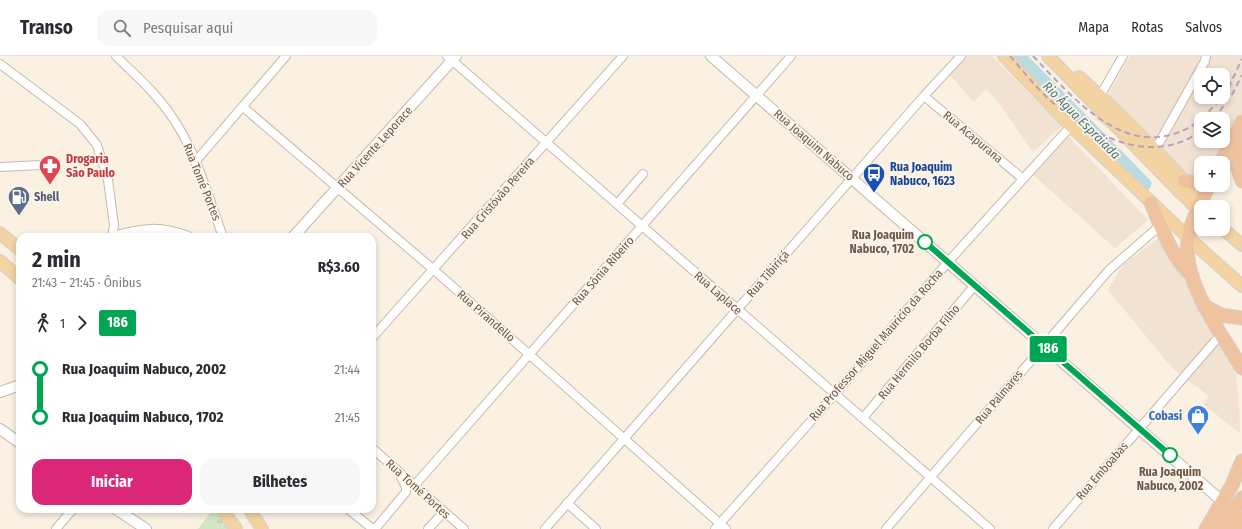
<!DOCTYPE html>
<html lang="pt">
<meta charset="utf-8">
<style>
body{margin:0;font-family:"Fira Sans Condensed",sans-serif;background:#f7f7f7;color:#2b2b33;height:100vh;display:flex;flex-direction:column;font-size:15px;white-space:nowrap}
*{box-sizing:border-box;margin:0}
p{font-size:13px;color:#7c7c81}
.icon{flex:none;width:22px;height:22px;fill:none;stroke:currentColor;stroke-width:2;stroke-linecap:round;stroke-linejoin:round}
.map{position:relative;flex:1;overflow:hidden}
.sheet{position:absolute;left:16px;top:177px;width:360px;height:280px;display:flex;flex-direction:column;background:#fff;border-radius:12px;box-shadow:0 2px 6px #0003}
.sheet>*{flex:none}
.badge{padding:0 8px;border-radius:3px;font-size:14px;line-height:26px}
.buttons{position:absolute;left:1194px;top:12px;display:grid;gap:8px}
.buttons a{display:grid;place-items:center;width:36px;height:36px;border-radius:8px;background:#fff;box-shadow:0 2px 6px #0003;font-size:20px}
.map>.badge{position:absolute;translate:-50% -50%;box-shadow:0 0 0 2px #fff}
.legs{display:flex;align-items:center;gap:6px;height:44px;padding:0 16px;font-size:13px}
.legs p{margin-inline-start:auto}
.headline{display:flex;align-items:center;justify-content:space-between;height:68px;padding:0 16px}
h1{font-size:22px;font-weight:700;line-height:30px}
.action{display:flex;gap:8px;margin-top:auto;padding:8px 16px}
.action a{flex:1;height:46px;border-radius:12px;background:#db2777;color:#fff;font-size:16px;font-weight:700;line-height:46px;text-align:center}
.action a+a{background:#f7f7f7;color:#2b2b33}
ul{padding:0 16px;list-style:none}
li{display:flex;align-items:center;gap:14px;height:48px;font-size:15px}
li i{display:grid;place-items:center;width:6px;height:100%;margin:0 5px;background:currentColor}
li i::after{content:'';width:10px;height:10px;margin:-5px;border:3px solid;border-radius:50%;background:#fff}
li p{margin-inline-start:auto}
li:first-child i{background:linear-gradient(#0000 50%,currentColor 0)}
li:last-child i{background:linear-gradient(currentColor 50%,#0000 0)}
header{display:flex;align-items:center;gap:24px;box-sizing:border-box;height:56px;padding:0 20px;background:#fff;border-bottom:1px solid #e1e1e2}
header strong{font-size:19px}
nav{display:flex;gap:22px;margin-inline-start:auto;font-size:14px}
.search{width:280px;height:36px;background:#f7f7f7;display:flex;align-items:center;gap:10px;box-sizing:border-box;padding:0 14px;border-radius:12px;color:#7c7c81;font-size:15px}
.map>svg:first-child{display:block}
.residential{fill:#f1e2d2;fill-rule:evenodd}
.park{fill:url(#park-tufts)}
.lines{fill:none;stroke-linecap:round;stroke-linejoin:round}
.river{stroke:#badce1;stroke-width:13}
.minor-casing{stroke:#c9b8ab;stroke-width:10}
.tertiary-casing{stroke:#c9b8ab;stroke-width:12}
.primary-casing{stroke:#d7d0cd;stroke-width:14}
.trunk-casing{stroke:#d7d0cd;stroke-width:15}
.minor{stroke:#fff;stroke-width:8}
.tertiary{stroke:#fff;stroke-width:10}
.primary{stroke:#f3d3a1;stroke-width:12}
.trunk{stroke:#f0c3a0;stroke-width:13}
.rail{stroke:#b3a3c1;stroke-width:2;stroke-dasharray:6 4;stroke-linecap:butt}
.line-1-casing{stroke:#fff;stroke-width:9}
.line-1{stroke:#00a651;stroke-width:6}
.stop-1-dot{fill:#fff;stroke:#00a651;stroke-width:2}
.labels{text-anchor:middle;stroke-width:3.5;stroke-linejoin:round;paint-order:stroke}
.street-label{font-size:12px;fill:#6f584c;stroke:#fdf5e9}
.health-label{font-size:12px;font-weight:bold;fill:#be3a42;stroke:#fdf5e9;text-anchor:start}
.transit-label{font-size:12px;font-weight:bold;fill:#164399;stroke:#fdf5e9;text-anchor:start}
.service-label{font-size:12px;font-weight:bold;fill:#4e5e75;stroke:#fdf5e9;text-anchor:start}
.stop-label{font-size:12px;font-weight:bold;fill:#6f584c;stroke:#fdf5e9;text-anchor:end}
.shop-label{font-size:12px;font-weight:bold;fill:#366cbe;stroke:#fdf5e9;text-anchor:end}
.water-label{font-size:13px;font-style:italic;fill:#477880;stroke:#fdf5e9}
</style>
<header>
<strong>Transo</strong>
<div class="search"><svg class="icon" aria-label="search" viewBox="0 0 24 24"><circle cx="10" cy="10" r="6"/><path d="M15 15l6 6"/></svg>Pesquisar aqui</div>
<nav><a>Mapa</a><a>Rotas</a><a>Salvos</a></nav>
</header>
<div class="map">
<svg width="1242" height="473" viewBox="0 0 1242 473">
<defs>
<pattern id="park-tufts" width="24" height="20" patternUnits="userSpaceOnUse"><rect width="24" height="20" fill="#d2e6c3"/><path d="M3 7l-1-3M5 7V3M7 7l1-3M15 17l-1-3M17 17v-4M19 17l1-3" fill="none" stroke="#afbda1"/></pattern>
</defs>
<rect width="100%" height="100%" fill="#faf1e3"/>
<g class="residential">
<path d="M964 0H992L1062 70 1033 96 996 43 986 33 974 46 948 17Z"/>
<path d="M1130 0H1242V58L1212 107H1201V121H1189L1094 63ZM1201 19H1223V41H1201ZM1201 63H1223V85H1201Z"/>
<path d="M1068 80 1148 164 1115 192 1031 117Z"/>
<path d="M1159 182 1214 269 1235 310 1239 344 1240 377 1203 348 1209 340 1173 313 1108 234 1123 209Z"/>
</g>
<path class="park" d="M213 453 228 473H198Z"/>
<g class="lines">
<path class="river" d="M1019 0 1145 128"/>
<g class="minor-casing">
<g id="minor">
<path d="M116 0C135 19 155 36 170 58 196 94 208 140 223 181"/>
<path d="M447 0 990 473"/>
<path d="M0 8 80 68 97 89 108 124 114 169 112 181"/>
<path d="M924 40 1022 122"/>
<path d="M1100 40 1123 0"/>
<path d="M243 51 434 214 726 473"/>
<path d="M1155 94 1205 5 1206 0"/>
<path d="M195 106 286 0"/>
<path d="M0 111 41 109"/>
<path d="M617 148 643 118"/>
<path d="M372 282 623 0"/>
<path d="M863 362 975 229"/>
<path d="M372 392 464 473"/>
<path d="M414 430 791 0"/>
<path d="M567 447 596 473"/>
<path d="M348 453 373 473"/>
<path d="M56 473 73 453"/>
<path d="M375 473 406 436V431L401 421"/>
<path d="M428 473 444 456"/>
<path d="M545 473 924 40 961 0"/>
<path d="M715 473 835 338 948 206 1071 70"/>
<path d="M886 473 1109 214 1163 167"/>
<path d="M1053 473 1215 285"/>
</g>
</g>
<g class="tertiary-casing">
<g id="tertiary">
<path d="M711 0 1223 446"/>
<path d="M113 181C141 173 160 170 188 181"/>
<path d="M293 181 456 0"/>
<path d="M0 336 20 329"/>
<path d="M0 373 20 387"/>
<path d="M116 453 146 473"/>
</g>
</g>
<g class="primary-casing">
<g id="primary">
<path d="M1004 0 1071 70 1195 188 1242 230"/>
<path d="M1048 0 1181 137 1201 155"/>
<path d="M1079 21C1110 49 1140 78 1169 109 1177 118 1189 128 1193 140L1191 147"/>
<path d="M1223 173 1242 189"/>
<path d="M0 177 20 194"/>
<path d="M0 205 20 223"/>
<path d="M222 453 236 473"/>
<path d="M249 453 262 473"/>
</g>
</g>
<g class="trunk-casing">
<g id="trunk">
<path d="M1237 76V110L1242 125"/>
<path d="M1220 107 1242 66"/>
<path d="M1184 125 1201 128"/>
<path d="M1209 129C1202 146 1190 165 1188 184 1181 224 1222 279 1242 312"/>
<path d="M1151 147C1161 170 1173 205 1192 219"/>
<path d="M1204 250 1221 259 1242 262"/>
<path d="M1206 473 1232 429 1242 405"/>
<path d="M1219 473 1242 442"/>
<path d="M1233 473 1242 462"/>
</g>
</g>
<use href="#minor" class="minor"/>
<use href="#tertiary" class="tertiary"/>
<use href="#primary" class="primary"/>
<use href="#trunk" class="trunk"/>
<g class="rail">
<path d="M1010 0C1025 17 1040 37 1058 51 1098 83 1155 109 1201 75"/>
<path d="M1033 0C1078 47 1132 113 1201 64"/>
<path d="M1223 40 1229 31 1242 3"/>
<path d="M1202 63 1222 41"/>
<path d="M1214 63 1233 37 1242 19"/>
</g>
</g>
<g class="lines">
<g class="line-1-casing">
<path id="line-1" d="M925 186 1170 399"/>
</g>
<use href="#line-1" class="line-1"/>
</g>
<defs>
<g id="pharmacy-pin" transform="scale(1.15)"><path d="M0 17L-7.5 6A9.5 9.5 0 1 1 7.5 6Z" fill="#e0444e" stroke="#fdf5e9"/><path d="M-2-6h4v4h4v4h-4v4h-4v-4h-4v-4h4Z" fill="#fff"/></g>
<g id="bus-pin" transform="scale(1.15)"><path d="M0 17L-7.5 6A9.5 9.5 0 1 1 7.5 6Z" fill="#1a4fb4" stroke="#fdf5e9"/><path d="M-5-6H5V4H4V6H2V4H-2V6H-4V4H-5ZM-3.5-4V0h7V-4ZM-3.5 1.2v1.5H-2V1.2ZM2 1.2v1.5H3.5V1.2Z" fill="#fff"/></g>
<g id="fuel-pin" transform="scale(1.15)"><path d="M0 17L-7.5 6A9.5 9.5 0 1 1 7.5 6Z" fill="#5c6f8a" stroke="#fdf5e9"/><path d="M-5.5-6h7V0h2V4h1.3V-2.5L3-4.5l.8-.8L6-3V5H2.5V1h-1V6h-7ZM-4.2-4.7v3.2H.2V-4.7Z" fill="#fff"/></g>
<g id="shop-pin" transform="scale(1.15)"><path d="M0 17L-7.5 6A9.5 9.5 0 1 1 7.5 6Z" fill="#3f7fe0" stroke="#fdf5e9"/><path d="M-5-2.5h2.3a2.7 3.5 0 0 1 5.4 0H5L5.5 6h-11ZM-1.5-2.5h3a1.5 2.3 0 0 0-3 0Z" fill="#fff"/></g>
</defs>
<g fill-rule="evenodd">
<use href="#pharmacy-pin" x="50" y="110"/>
<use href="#bus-pin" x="874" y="118"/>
<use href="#fuel-pin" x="19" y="141"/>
<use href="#shop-pin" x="1198" y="360"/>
</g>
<g class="stop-1-dot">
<circle cx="925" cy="186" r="7"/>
<circle cx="1170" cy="399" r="7"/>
</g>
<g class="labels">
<g class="street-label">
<text transform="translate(973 81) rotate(40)" y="4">Rua Acapurana</text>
<text transform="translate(814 89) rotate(41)" y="4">Rua Joaquim Nabuco</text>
<text transform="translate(375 91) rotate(-48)" y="4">Rua Vicente Leporace</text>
<text transform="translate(202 126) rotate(68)" y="4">Rua Tomé Portes</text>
<text transform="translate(498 142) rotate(-49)" y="4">Rua Cristóvão Pereira</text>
<text transform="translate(603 215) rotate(-49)" y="4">Rua Sônia Ribeiro</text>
<text transform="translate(768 218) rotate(-49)" y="4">Rua Tibiriçá</text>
<text transform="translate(718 237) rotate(41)" y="4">Rua Laplace</text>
<text transform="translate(486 260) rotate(41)" y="4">Rua Pirandello</text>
<text transform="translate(876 289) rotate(-49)" y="4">Rua Professor Miguel Maurício da Rocha</text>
<text transform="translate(919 296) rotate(-50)" y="4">Rua Hermilo Borba Filho</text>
<text transform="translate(999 341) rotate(-50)" y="4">Rua Palmares</text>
<text transform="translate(1102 415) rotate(-49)" y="4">Rua Emboabas</text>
<text transform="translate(418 433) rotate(42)" y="4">Rua Tomé Portes</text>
</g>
<g class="health-label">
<text x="66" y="107">Drogaria<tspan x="66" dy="14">São Paulo</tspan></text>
</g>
<g class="transit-label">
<text x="890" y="115">Rua Joaquim<tspan x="890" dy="14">Nabuco, 1623</tspan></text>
</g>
<g class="service-label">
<text x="34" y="145">Shell</text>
</g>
<g class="stop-label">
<text x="914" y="183">Rua Joaquim<tspan x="914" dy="14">Nabuco, 1702</tspan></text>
<text x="1170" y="420" text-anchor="middle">Rua Joaquim<tspan x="1170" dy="14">Nabuco, 2002</tspan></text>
</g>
<g class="shop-label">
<text x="1182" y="364">Cobasi</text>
</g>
<g class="water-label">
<text transform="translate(1082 64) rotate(45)" y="5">Rio Água Espraiada</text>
</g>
</g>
</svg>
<div class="buttons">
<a><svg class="icon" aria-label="locate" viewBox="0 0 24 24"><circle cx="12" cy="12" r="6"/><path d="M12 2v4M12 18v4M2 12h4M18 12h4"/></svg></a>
<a><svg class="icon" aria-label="layers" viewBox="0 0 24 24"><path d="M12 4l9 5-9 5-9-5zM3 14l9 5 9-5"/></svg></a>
<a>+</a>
<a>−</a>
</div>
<b class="badge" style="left:1048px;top:293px;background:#00a651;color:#fff">186</b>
<section class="sheet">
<div class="headline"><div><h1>2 min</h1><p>21:43 – 21:45 · Ônibus</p></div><b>R$3.60</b></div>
<div class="legs"><svg class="icon" aria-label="walk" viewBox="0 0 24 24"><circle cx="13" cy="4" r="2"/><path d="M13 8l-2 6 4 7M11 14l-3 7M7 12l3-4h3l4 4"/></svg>1<svg class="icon" aria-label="forward" viewBox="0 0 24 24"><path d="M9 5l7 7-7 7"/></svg><b class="badge" style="background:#00a651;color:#fff">186</b></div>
<ul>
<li><i style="color:#00a651"></i><b>Rua Joaquim Nabuco, 2002</b><p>21:44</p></li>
<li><i style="color:#00a651"></i><b>Rua Joaquim Nabuco, 1702</b><p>21:45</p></li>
</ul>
<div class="action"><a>Iniciar</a><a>Bilhetes</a></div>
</section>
</div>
